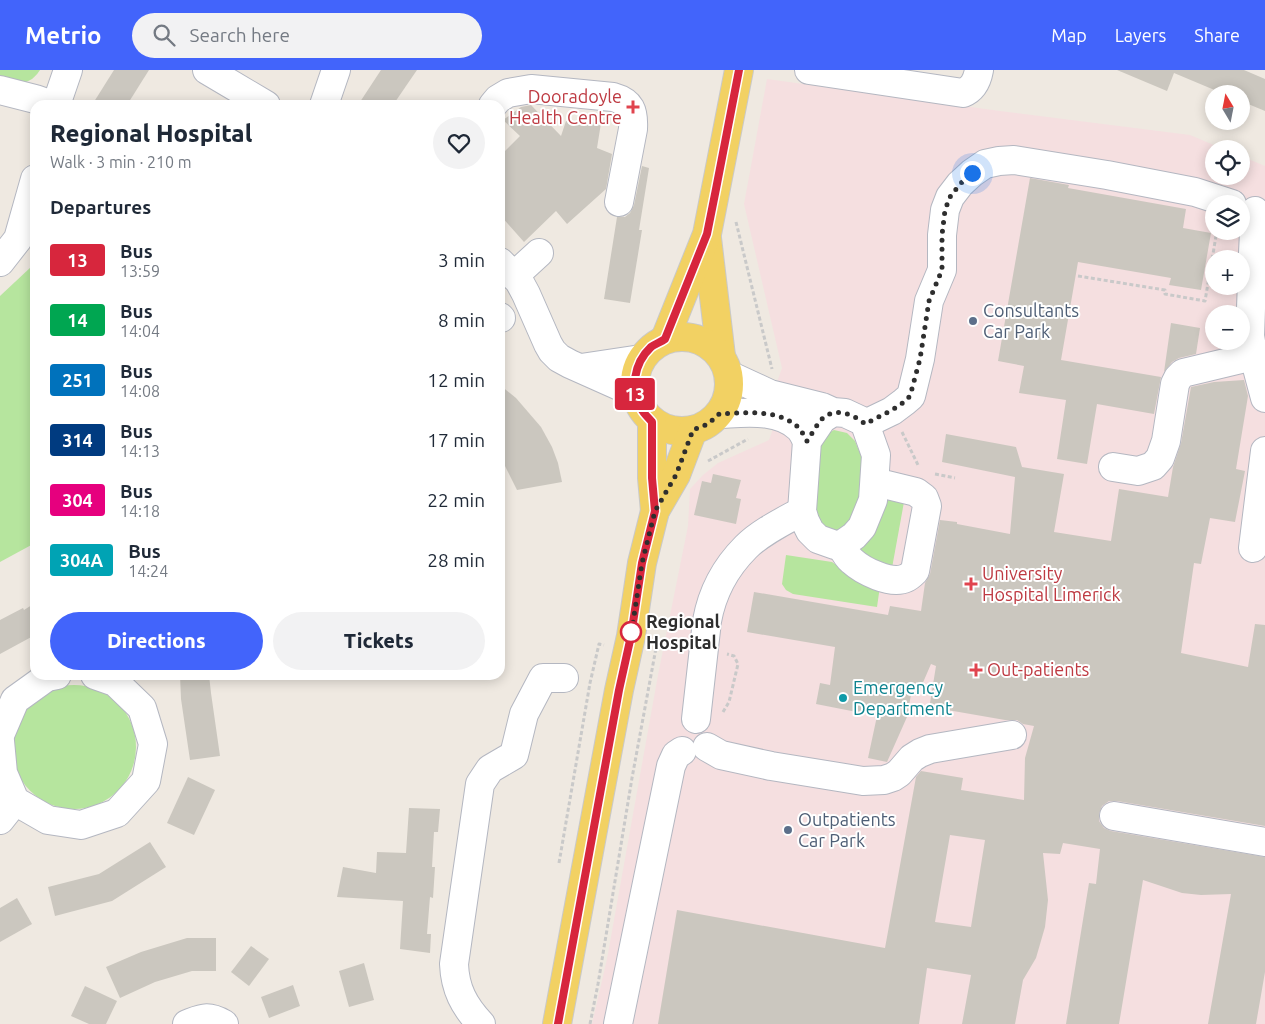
<!DOCTYPE html>
<meta charset="utf-8">
<style>
body{margin:0;font-family:Ubuntu,sans-serif;background:#f2f2f3;color:#1f2937;height:100vh;display:flex;flex-direction:column;font-size:19px;white-space:nowrap}
*{box-sizing:border-box;margin:0}
p{font-size:16px;color:#747a83}
.icon{flex:none;width:28px;height:28px;fill:none;stroke:currentColor;stroke-width:2;stroke-linecap:round;stroke-linejoin:round}
.map{position:relative;flex:1;overflow:hidden}
.drawer{position:absolute;left:30px;top:30px;width:475px;height:580px;display:flex;flex-direction:column;background:#fff;border-radius:15px;box-shadow:0 2px 12px #0003}
.drawer>*{flex:none}
.badge{padding:0 10px;border-radius:4px;font-size:18px;line-height:32px}
.needle{width:32px;rotate:350deg}
.controls{position:absolute;left:1205px;top:15px;display:grid;gap:10px}
.controls a{display:grid;place-items:center;width:45px;height:45px;border-radius:50%;background:#fff;box-shadow:0 2px 12px #0003;font-size:25px}
.you{position:absolute;width:25px;height:25px;margin:-12px;border:4px solid #fff;border-radius:50%;background:#1a73e8;box-shadow:0 0 0 8px #1a73e833}
.map>.badge{position:absolute;translate:-50% -50%;box-shadow:0 0 0 2px #fff}
h2{padding:0 20px;font-size:19px;line-height:45px}
.round{display:grid;place-items:center;flex:none;width:52px;height:52px;border-radius:26px;background:#f2f2f3}
.headline{display:flex;align-items:center;justify-content:space-between;height:85px;padding:0 20px}
h1{font-size:24px;font-weight:800;line-height:38px}
.action{display:flex;gap:10px;margin-top:auto;padding:10px 20px}
.action a{flex:1;height:58px;border-radius:30px;background:#4264fb;color:#fff;font-size:20px;font-weight:800;line-height:58px;text-align:center}
.action a+a{background:#f2f2f3;color:#1f2937}
ul{padding:0;list-style:none}
li{display:flex;align-items:center;gap:15px;height:60px;padding:0 20px}
li div{flex:1}
li b{display:block;font-size:19px}
li em{font-style:normal}
li .badge{min-width:55px;font-weight:700;text-align:center}
header{display:flex;align-items:center;gap:30px;box-sizing:border-box;height:70px;padding:0 25px;background:#4264fb;color:#fff}
header strong{font-size:24px}
nav{display:flex;gap:28px;margin-inline-start:auto;font-size:18px}
.search{width:350px;height:45px;background:#f2f2f3;display:flex;align-items:center;gap:12px;box-sizing:border-box;padding:0 18px;border-radius:28px;color:#747a83;font-size:19px}
.map>svg:first-child{display:block}
.medical{fill:#f5dfe0;fill-rule:evenodd}
.green{fill:#b6e59e}
.building{fill:#cbc7bf;fill-rule:evenodd}
.lines{fill:none;stroke-linecap:round;stroke-linejoin:round}
.minor-casing{stroke:#b4b7c1;stroke-width:30}
.major-casing{stroke:#c9c9c9;stroke-width:30}
.path{stroke:#c9c9c9;stroke-width:3;stroke-dasharray:4 2.5;stroke-linecap:butt}
.minor{stroke:#fff;stroke-width:28}
.major{stroke:#f2d163;stroke-width:28}
.line-casing{stroke:#fff;stroke-width:11}
.line{stroke:#d7263d;stroke-width:8}
.walk{stroke:#2e2e2e;stroke-width:5;stroke-dasharray:0 9}
.health-dot{fill:#e0444e;stroke:#fff;stroke-width:2}
.service-dot{fill:#5c6f8a;stroke:#fff;stroke-width:2}
.stop-dot{fill:#fff;stroke:#d7263d;stroke-width:2.5}
.culture-dot{fill:#0f9aa8;stroke:#fff;stroke-width:2}
.labels{text-anchor:middle;stroke-width:4;stroke-linejoin:round;paint-order:stroke}
.health-label{font-size:18px;fill:#be3a42;stroke:#fff;text-anchor:start}
.service-label{font-size:18px;fill:#4e5e75;stroke:#fff;text-anchor:start}
.stop-label{font-size:18px;font-weight:bold;fill:#2e2e2e;stroke:#fff;text-anchor:start}
.culture-label{font-size:18px;fill:#0d838f;stroke:#fff;text-anchor:start}
</style>
<header>
<strong>Metrio</strong>
<div class="search"><svg class="icon" aria-label="search" viewBox="0 0 24 24"><circle cx="10" cy="10" r="6"/><path d="M15 15l6 6"/></svg>Search here</div>
<nav><a>Map</a><a>Layers</a><a>Share</a></nav>
</header>
<div class="map">
<svg width="1265" height="954" viewBox="0 0 1265 954">
<rect width="100%" height="100%" fill="#efe9e1"/>
<path class="medical" d="M767 9 1000 41 1190 65 1223 79H1214V106H1241V86L1265 96V954H592L607 889 658 605 688 456 690 419 703 405 718 393 769 370 774 356 766 343 782 298 744 134ZM1214 134H1241V161H1214ZM1214 189H1241V216H1214ZM1214 244H1241V271H1214Z"/>
<g class="green">
<path d="M0 0H40C29 17 18 13 0 12Z"/>
<path d="M31 197 35 199V473L0 492V226Z"/>
<path d="M834 360 847 363 855 371 864 393V429L841 464 815 454 814 403 821 367Z"/>
<path d="M887 428 904 432 892 498 858 483Z"/>
<path d="M786 485 832 492 848 503 880 516 877 537 793 524 786 520 782 514Z"/>
<circle cx="74" cy="677" r="62"/>
</g>
<g class="building">
<path d="M114 0H149L127 35H92Z"/>
<path d="M381 0H417L393 35H358Z"/>
<path d="M1117 0H1244L1265 9V41L1241 31V24H1224L1174 3 1167 21Z"/>
<path d="M531 35 561 66 566 51 601 53 597 78 612 84 606 119 567 154 556 141 524 172 500 145V86L520 66 503 50 521 37Z"/>
<path d="M642 96 649 98 639 160H642L630 233 604 229 617 147H625L630 143 634 135Z"/>
<path d="M1030 108 1069 115 1068 118 1186 139 1183 158 1211 163 1201 220 1169 215 1171 208 1078 192 1061 290 1161 307 1154 344 1097 334 1087 394 1057 389 1066 330 1019 323 1024 296 998 291Z"/>
<path d="M1171 253 1200 258 1196 284 1179 288 1172 292 1164 302Z"/>
<path d="M1244 310 1248 326 1236 399 1245 401 1235 452 1210 448 1201 494 1194 493 1181 583 1248 597 1255 554 1265 555V756L1117 731H1109L1102 736 1099 744V751L1104 758 1111 761 1265 787V902L1256 954H1208L1231 824 1201 825 1182 823 1143 810 1119 954H1066L1089 813 1096 814 1100 779 1063 773 1060 784 1043 783 1048 830 1045 857 1036 888 1023 910 1015 954H962L971 905 927 898 919 954H658L677 840 885 878 916 707 921 701 963 708 961 720 1024 730 1025 688 1034 656 1023 654 1017 650H1005L936 638 930 633 936 596 931 594 918 624 912 619 907 647 887 692 868 688 877 646 816 634 820 613 830 615 835 577 747 562 754 522 888 545 890 536 921 541 925 513 930 504 940 450 957 452V454L1010 464 1015 407 942 392 946 364 1016 377 1022 397 1064 404 1054 462 1111 471 1119 419 1168 427 1173 397 1181 373 1191 317 1214 312ZM950 765 985 770 971 857 935 852Z"/>
<path d="M500 315 516 328 541 357 552 377 558 393 562 412 517 420 500 386Z"/>
<path d="M713 404 741 410 736 428 741 429 736 454 694 445 702 411 711 413Z"/>
<path d="M35 533V565L0 584V550L23 538 24 540Z"/>
<path d="M180 605H209L211 623 220 686 190 690 181 629Z"/>
<path d="M188 707 215 720 194 765 167 753Z"/>
<path d="M409 738 440 739 438 762H434L432 797H435L433 828 430 827 427 864H431L430 883 400 879 403 831 337 827 343 797 376 803 377 782 406 783Z"/>
<path d="M150 772 166 797 112 831 55 846 48 817 99 804Z"/>
<path d="M17 828 32 854 0 872V838Z"/>
<path d="M187 868H216V901H192L155 912 120 928 106 897 141 882Z"/>
<path d="M251 876 269 889 249 916 231 902Z"/>
<path d="M364 893 374 930 349 937 339 901Z"/>
<path d="M293 915 300 936 269 948 261 927Z"/>
<path d="M85 916 117 931 106 954H89L71 946Z"/>
</g>
<g class="lines">
<g class="minor-casing">
<g id="minor">
<path d="M207 0 266 35"/>
<path d="M809 0 963 23C973 19 977 11 979 0"/>
<path d="M0 20 35 29 52 35"/>
<path d="M56 35 68 0"/>
<path d="M324 35 336 0"/>
<path d="M493 35 498 29 508 23 531 19 613 27C631 32 634 41 633 59L619 132"/>
<path d="M1255 141 1253 183 1250 266 1253 283 1265 328"/>
<path d="M0 192 18 169 35 109"/>
<path d="M500 192 519 211 526 224 548 274 552 281 559 288 570 294 635 323"/>
<path d="M514 206 539 183"/>
<path d="M500 247 501 248"/>
<path d="M581 298 641 289"/>
<path d="M729 305 770 324 822 337 833 342 845 343 860 350 865 354 876 385 873 430 862 457 854 466 841 475H835L818 469 810 461 805 451 802 441 807 371 822 349 833 342"/>
<path d="M719 344C745 343 778 338 799 358 802 361 805 367 807 371"/>
<path d="M865 354 892 341 904 332 911 326 920 289 929 231 942 200V165L945 140 950 127 960 114 972 103 985 94 999 91 1014 90 1107 105 1195 122 1232 134"/>
<path d="M1113 397 1138 401 1153 396 1160 388 1166 371 1175 314 1178 308 1183 303 1254 286"/>
<path d="M841 475C844 481 846 486 852 491 863 501 891 515 906 508 909 507 913 503 915 501L927 436 924 428 916 422 875 412"/>
<path d="M1253 478 1265 381"/>
<path d="M696 649 707 551C712 523 726 497 746 477 761 462 784 451 802 441"/>
<path d="M0 665 15 630 47 607 57 605"/>
<path d="M0 671 3 703 15 731 48 750 81 755 117 743 146 711 153 674 142 638 115 612 95 605"/>
<path d="M707 677 721 685 771 696 863 711 884 710 893 707 899 703 912 688 920 683 930 679 1012 665"/>
<path d="M1114 746 1265 772"/>
<path d="M0 750 15 731"/>
<path d="M187 954C203 948 208 945 224 954"/>
<path d="M481 954C464 936 455 919 454 894L480 714 490 699 514 685 524 644 543 608H564"/>
<path d="M618 954 671 696 676 685 682 681"/>
</g>
</g>
<g class="major-casing">
<g id="major">
<path d="M707 168 721 286"/>
<circle cx="682" cy="314" r="47"/>
<path d="M665 269 707 164 739 0"/>
<path d="M652 352V408L655 441"/>
<path d="M557 954 619 620 631 566 642 493 655 441 676 405 693 360"/>
</g>
</g>
<g class="path">
<path d="M736 152 772 299"/>
<path d="M1078 206 1165 220V224L1205 231 1216 166 1209 154"/>
<path d="M902 362 919 397"/>
<path d="M708 391 748 369"/>
<path d="M935 404 955 408"/>
<path d="M658 571 679 576"/>
<path d="M723 642 729 632 738 594 734 586 727 584"/>
<path d="M559 793 590 613 599 574 604 575"/>
<path d="M590 954 598 914 632 708 656 578"/>
</g>
<use href="#minor" class="minor"/>
<use href="#major" class="major"/>
</g>
<g class="lines">
<g class="line-casing">
<path id="line" d="M558 954 619 620 631 566 642 493 655 441 652 408V352C649 348 644 344 642 340 629 320 634 293 651 277 655 274 661 272 665 269L707 164 716 119 739 0"/>
</g>
<use href="#line" class="line"/>
<path class="walk" d="M631 562V566L642 493 655 441 676 405 693 360 708 354 719 344C745 343 778 338 799 358 802 362 805 367 807 371 812 364 816 356 821 350 834 336 853 344 865 354L892 340 904 332 910 326 920 289 929 231 942 200V165L945 140 950 127 960 114 972 103"/>
</g>
<g class="health-dot">
<path d="M630.5 29.5h5v5h5v5h-5v5h-5v-5h-5v-5h5z"/>
<path d="M968.5 506.5h5v5h5v5h-5v5h-5v-5h-5v-5h5z"/>
<path d="M973.5 592.5h5v5h5v5h-5v5h-5v-5h-5v-5h5z"/>
</g>
<g class="service-dot">
<circle cx="973" cy="251" r="5"/>
<circle cx="788" cy="760" r="5"/>
</g>
<circle class="stop-dot" cx="631" cy="562" r="10"/>
<circle class="culture-dot" cx="843" cy="628" r="5"/>
<g class="labels">
<g class="health-label">
<text x="622" y="33" text-anchor="end">Dooradoyle<tspan x="622" dy="21">Health Centre</tspan></text>
<text x="982" y="510">University<tspan x="982" dy="21">Hospital Limerick</tspan></text>
<text x="987" y="606">Out-patients</text>
</g>
<g class="service-label">
<text x="983" y="247">Consultants<tspan x="983" dy="21">Car Park</tspan></text>
<text x="798" y="756">Outpatients<tspan x="798" dy="21">Car Park</tspan></text>
</g>
<g class="stop-label">
<text x="646" y="558">Regional<tspan x="646" dy="21">Hospital</tspan></text>
</g>
<g class="culture-label">
<text x="853" y="624">Emergency<tspan x="853" dy="21">Department</tspan></text>
</g>
</g>
</svg>
<div class="controls">
<a><svg class="needle" viewBox="-14 -14 28 28"><path d="M0-13l5 13h-10z" fill="#e53935"/><path d="M0 13l5-13h-10z" fill="#747a83"/></svg></a>
<a><svg class="icon" aria-label="locate" viewBox="0 0 24 24"><circle cx="12" cy="12" r="6"/><path d="M12 2v4M12 18v4M2 12h4M18 12h4"/></svg></a>
<a><svg class="icon" aria-label="layers" viewBox="0 0 24 24"><path d="M12 4l9 5-9 5-9-5zM3 14l9 5 9-5"/></svg></a>
<a>+</a>
<a>−</a>
</div>
<div class="you" style="left:972px;top:103px"></div>
<b class="badge" style="left:635px;top:324px;background:#d7263d;color:#fff">13</b>
<section class="drawer">
<div class="headline"><div><h1>Regional Hospital</h1><p>Walk · 3 min · 210 m</p></div><a class="round"><svg class="icon" aria-label="heart" viewBox="0 0 24 24"><path d="M12 20l-8-8c-3-5 5-10 8-4 3-6 11-1 8 4z"/></svg></a></div>
<h2>Departures</h2>
<ul>
<li><span class="badge" style="background:#d7263d;color:#fff">13</span><div><b>Bus</b><p>13:59</p></div><em>3 min</em></li>
<li><span class="badge" style="background:#00a651;color:#fff">14</span><div><b>Bus</b><p>14:04</p></div><em>8 min</em></li>
<li><span class="badge" style="background:#0072bc;color:#fff">251</span><div><b>Bus</b><p>14:08</p></div><em>12 min</em></li>
<li><span class="badge" style="background:#003b80;color:#fff">314</span><div><b>Bus</b><p>14:13</p></div><em>17 min</em></li>
<li><span class="badge" style="background:#e6007e;color:#fff">304</span><div><b>Bus</b><p>14:18</p></div><em>22 min</em></li>
<li><span class="badge" style="background:#00a3b4;color:#fff">304A</span><div><b>Bus</b><p>14:24</p></div><em>28 min</em></li>
</ul>
<div class="action"><a>Directions</a><a>Tickets</a></div>
</section>
</div>
